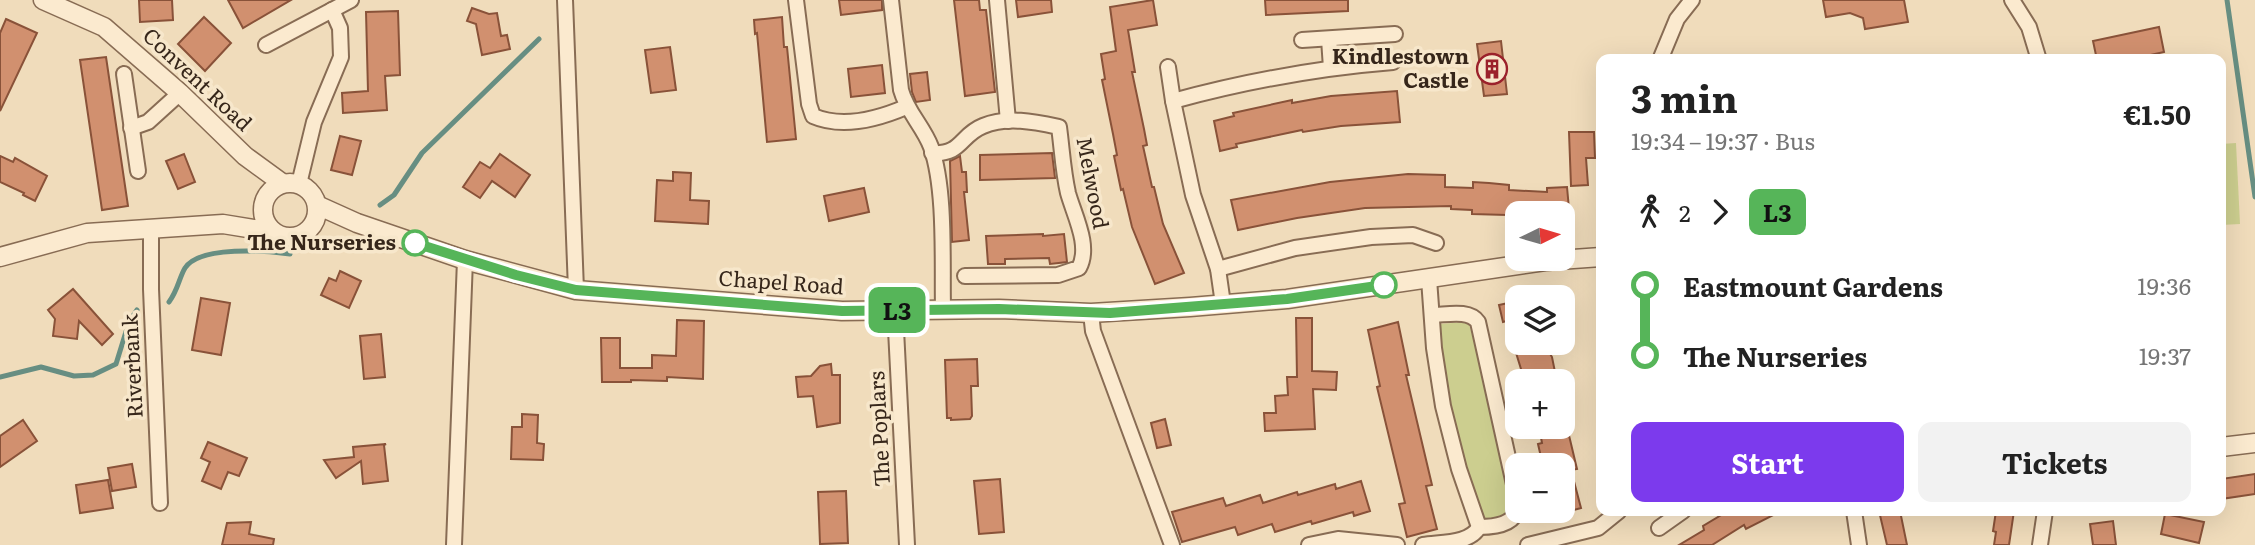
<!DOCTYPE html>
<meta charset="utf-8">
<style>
body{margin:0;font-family:Literata,serif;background:#f2f2f2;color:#222;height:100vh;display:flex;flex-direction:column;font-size:26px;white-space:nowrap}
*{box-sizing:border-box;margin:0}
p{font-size:23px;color:#767676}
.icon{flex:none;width:38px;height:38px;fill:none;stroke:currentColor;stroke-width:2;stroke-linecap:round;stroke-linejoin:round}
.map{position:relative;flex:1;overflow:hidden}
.side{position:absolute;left:1596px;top:54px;width:630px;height:462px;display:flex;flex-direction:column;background:#fff;border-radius:14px;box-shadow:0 7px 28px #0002}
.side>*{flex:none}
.badge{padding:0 14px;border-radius:10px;font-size:24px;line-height:46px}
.needle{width:46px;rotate:85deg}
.tools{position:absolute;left:1505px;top:201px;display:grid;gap:14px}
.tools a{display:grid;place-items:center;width:70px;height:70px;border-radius:14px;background:#fff;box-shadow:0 7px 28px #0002;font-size:35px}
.map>.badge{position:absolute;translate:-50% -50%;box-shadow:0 0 0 4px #fff}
.legs{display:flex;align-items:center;gap:10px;height:77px;padding:0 35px;font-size:23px}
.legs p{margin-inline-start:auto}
.headline{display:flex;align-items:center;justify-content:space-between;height:119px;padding:0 35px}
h1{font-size:38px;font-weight:700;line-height:52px}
.button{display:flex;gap:14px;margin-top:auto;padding:14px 35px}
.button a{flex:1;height:80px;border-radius:14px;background:#7c3aed;color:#fff;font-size:28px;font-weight:700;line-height:80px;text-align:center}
.button a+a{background:#f2f2f2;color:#222}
ul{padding:0 35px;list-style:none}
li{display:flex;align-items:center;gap:24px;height:70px;font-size:26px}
li i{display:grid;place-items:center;width:10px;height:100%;margin:0 9px;background:currentColor}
li i::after{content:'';width:18px;height:18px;margin:-9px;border:5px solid;border-radius:50%;background:#fff}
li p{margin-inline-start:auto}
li:first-child i{background:linear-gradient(#0000 50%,currentColor 0)}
li:last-child i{background:linear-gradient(currentColor 50%,#0000 0)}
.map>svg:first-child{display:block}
.green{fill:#ccce8f}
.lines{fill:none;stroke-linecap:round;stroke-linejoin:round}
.stream{stroke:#678e82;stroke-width:5}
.building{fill:#d1906f;stroke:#895239;stroke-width:2}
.minor-casing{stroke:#886c54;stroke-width:18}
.tertiary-casing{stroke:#886c54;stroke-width:21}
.minor{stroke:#fbeacf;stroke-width:14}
.tertiary{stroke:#fbeacf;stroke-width:18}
.line-1-casing{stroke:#fff;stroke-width:16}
.line-1{stroke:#56b559;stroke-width:10}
.stop-1-dot{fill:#fff;stroke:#56b559;stroke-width:3.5}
.labels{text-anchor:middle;stroke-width:7;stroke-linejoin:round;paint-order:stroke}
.poi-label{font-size:21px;font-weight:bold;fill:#36261a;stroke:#f7e7cb;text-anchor:end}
.street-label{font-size:21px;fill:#36261a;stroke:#f7e7cb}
.stop-label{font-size:21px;font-weight:bold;fill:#36261a;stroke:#f7e7cb;text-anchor:end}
</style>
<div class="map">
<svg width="2255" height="545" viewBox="0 0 2255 545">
<rect width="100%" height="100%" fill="#f0dcbb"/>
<g class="green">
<path d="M2236 143 2240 224 2221 225V144Z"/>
<path d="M1465 322 1469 324 1486 384 1510 505 1509 514 1500 519H1482L1464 473 1449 413 1437 328 1440 324Z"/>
</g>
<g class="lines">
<g class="stream">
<path d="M2227 0 2255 197"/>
<path d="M380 205 394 195 422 153 539 39"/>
<path d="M169 302C178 290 179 278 185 268 200 245 267 251 290 254"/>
<path d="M0 377 41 367 74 376 93 375 116 364 129 322 137 310"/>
</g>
</g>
<g class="building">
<path d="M139 0H172L173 20 140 22Z"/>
<path d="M228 0H291L243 28Z"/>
<path d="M839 0H882V10L841 15Z"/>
<path d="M954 0H979L980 10H986L995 92 965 96Z"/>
<path d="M1016 0H1051L1052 12 1018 17Z"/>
<path d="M1153 0 1157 25 1128 30 1135 72H1132L1144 129 1147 145 1143 146 1152 187H1154L1163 224 1184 273 1155 284 1132 227 1123 189 1121 190 1114 156 1117 155 1113 134 1102 80 1105 79 1101 54 1116 51 1110 7Z"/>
<path d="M1265 0H1348V11L1266 15Z"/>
<path d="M1823 0H1904L1908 22 1865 29 1863 18 1850 13 1826 17Z"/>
<path d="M472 8 489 14 497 13 501 36 507 35 510 49 482 55 476 24 467 21Z"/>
<path d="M398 11 400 75 385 76 387 110 343 113 342 93 368 91 366 12Z"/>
<path d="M204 17 231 43 205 71 178 44Z"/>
<path d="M782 17 784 47H787L796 139 767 142 757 33 755 34 754 20Z"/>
<path d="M6 19 37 33 0 111V33Z"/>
<path d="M2159 27 2164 52 2137 58 2138 60H2097L2093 41Z"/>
<path d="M1501 41 1507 94 1484 96 1477 44Z"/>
<path d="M670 47 676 90 651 93 645 50Z"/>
<path d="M106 57 128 206 102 210 80 60Z"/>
<path d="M882 65 885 93 851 97 848 69Z"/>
<path d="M927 72 930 100 916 102 912 92 910 74Z"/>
<path d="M1397 91 1400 122 1341 126 1303 132 1302 130 1236 144 1237 147 1220 151 1214 121 1234 116 1233 113 1292 100V103L1331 96Z"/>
<path d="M1569 132H1594L1595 158H1586L1588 185 1571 186Z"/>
<path d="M340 136 361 141 352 175 331 170Z"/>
<path d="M1052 153 1055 178 980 180V155Z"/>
<path d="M184 154 195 182 178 189 166 161Z"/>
<path d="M500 154 530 175 515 197 492 181 480 198 463 187 480 162 490 168Z"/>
<path d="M0 156 13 162 15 158 47 176 35 201 23 195 24 193 0 182Z"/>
<path d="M960 156 962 172H966L967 192H964L969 240 952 242 950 161Z"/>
<path d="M673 172 691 173 690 200 709 201 708 224 655 221 657 180 673 181Z"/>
<path d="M1408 174 1445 175V187L1473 188V182L1489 183 1509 185V190L1547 192V188L1567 187 1569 209H1565V214L1507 213V215L1472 214V210L1451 209V206L1365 208 1297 218 1238 230 1231 200 1330 182Z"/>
<path d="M864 188 869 212 829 221 824 196Z"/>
<path d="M1043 234V236L1064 234 1067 262 1050 264 1049 258 1005 259V264H988L986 236Z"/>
<path d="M340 271 361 281 349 308 321 295 329 278 336 281Z"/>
<path d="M73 289 113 334 102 345 79 321 77 339 53 336 55 319 48 310Z"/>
<path d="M201 298 230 303 221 355 192 350Z"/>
<path d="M1517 301V318L1503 322 1499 305Z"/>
<path d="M1296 318H1312V371L1337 372 1336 390 1313 389 1315 429 1265 431 1264 413H1276L1275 396 1288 395 1287 377H1297Z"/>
<path d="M677 320 704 321 703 379 667 377V381L631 380V382H602L601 338H620V368H652V355L676 356Z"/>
<path d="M1398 322 1409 375H1406L1432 485 1426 486 1437 529 1407 537 1399 504 1405 503 1377 387 1380 386 1368 330Z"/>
<path d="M381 334 385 377 364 379 360 336Z"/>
<path d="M1513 343H1545L1547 352H1549L1552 357 1557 382H1525Z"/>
<path d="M977 359 978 386H971L972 416 970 419 951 420V418H947L945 360Z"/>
<path d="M831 364 832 375H840V423L817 427 813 396 798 397 796 377 811 376 820 366Z"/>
<path d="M522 414 538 415 537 443 544 444 543 460 511 459 512 427H522Z"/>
<path d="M1165 419 1171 445 1157 448 1151 423Z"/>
<path d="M23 420 37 441 0 467V436Z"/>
<path d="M1539 427H1567L1577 469 1571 470 1581 508 1563 513V466H1543L1538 444 1542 443Z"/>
<path d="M208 442 247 458 239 476 228 472 221 489 202 481 210 462 201 458Z"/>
<path d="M386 444 384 445 388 481 363 484 361 461 336 478 324 460 354 457 353 447Z"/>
<path d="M132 464 136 487 112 491 108 468Z"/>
<path d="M2255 474V494L2221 499V479Z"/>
<path d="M1000 479 1004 532 979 534 974 481Z"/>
<path d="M108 480 113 508 80 513 76 485Z"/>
<path d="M1361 481 1370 511 1354 516 1353 512 1312 524 1311 521 1275 532 1272 524 1238 535 1235 527 1182 542 1172 512 1223 498 1226 506 1260 495 1263 503 1297 492 1298 495 1335 484 1336 489Z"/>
<path d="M846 491 848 543 820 544 818 492Z"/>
<path d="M1728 511H1781L1746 529 1744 525 1712 545H1679L1704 530 1703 526Z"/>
<path d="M1879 511H1900L1907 545H1887Z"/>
<path d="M1996 511H2014L2009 545H1994L1996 532 1993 531Z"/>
<path d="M2165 514 2204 522 2199 543 2161 534Z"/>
<path d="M2113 521 2116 545H2093L2090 524Z"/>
<path d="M251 522 249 534 274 539 273 545H222L227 523Z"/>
</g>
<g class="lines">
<g class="minor-casing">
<g id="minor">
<path d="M565 0 576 290"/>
<path d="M796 0 809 104 813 116C843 129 878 119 906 107"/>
<path d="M891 0 901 90C907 112 923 126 931 147 946 189 942 263 943 309"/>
<path d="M997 0 1008 121"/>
<path d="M2012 0 2029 27 2039 60"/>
<path d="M1329 39 1331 68"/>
<path d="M1302 40 1395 34"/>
<path d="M266 45 351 0"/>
<path d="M1660 60 1677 19 1692 0"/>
<path d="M1168 67 1173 101C1246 81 1318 68 1393 62"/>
<path d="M124 74 138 171"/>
<path d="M1173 101 1193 195 1218 269 1223 304"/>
<path d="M131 128 148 122 180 93"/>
<path d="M932 153C962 155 960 135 983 126 1007 116 1035 122 1059 127 1062 149 1063 171 1068 193 1074 215 1091 246 1079 268L1058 275 965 276"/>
<path d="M299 184 314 122 341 57 340 28 332 10"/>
<path d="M151 228V289L160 503"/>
<path d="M1218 269 1295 248 1371 237 1413 235 1436 243"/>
<path d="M895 310 907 545"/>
<path d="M1091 313 1093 331 1172 545"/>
<path d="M1432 315C1446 315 1469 309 1478 322L1517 498"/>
<path d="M1854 511 1859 545"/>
<path d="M1479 527C1493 527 1514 525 1517 509"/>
<path d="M1659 528 1683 511"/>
<path d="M454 545 465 260"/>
<path d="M1309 545 1338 539 1397 545"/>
<path d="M1423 545C1441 542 1470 544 1479 527L1459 469 1443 406 1434 348 1429 279"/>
<path d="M1528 545 1598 528 1619 511"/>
<path d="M2040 545 2045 511"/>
</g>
</g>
<g class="tertiary-casing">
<g id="tertiary">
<path d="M43 0 104 27 180 93 245 156 282 183"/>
<circle cx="290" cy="210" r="27"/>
<path d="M317 205 357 223 465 260 576 290 842 311 999 309 1091 313 1190 307 1287 299 1545 261 1601 257"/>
<path d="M0 257 87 233 223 224 273 232"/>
<path d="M2221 447 2255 443"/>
</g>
</g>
<use href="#minor" class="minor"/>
<use href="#tertiary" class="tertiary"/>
</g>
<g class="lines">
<g class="line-1-casing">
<path id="line-1" d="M415 243 516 275 576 290 842 311 999 309 1110 313 1287 299 1384 285"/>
</g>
<use href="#line-1" class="line-1"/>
</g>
<defs>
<g id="building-ring" transform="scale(1.575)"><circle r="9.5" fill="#f7e7cb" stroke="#9b212b" stroke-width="1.5"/><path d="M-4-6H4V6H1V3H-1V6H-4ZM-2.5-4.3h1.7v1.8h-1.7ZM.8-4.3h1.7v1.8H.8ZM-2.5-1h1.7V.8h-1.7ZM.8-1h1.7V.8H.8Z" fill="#9b212b"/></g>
</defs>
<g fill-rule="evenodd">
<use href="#building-ring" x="1492" y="69"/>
</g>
<g class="stop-1-dot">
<circle cx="415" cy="243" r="12"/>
<circle cx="1384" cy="285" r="12"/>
</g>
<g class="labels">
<g class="poi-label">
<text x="1469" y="64">Kindlestown<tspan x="1469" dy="24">Castle</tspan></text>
</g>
<g class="street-label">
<text transform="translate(197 80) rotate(43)" y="7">Convent Road</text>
<text transform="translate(1092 183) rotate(79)" y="7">Melwood</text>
<text transform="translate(781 283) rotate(4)" y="7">Chapel Road</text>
<text transform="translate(133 366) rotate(-93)" y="7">Riverbank</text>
<text transform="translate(880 429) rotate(-93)" y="7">The Poplars</text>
</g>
<g class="stop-label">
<text x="396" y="250">The Nurseries</text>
</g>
</g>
</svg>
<div class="tools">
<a><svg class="needle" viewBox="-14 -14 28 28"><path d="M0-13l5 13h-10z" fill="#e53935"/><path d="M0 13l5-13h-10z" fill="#767676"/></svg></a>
<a><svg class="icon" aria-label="layers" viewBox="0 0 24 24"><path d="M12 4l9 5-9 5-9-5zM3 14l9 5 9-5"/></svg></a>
<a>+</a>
<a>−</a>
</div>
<b class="badge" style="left:897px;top:310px;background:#56b559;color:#111">L3</b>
<section class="side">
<div class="headline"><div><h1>3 min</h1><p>19:34 – 19:37 · Bus</p></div><b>€1.50</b></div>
<div class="legs"><svg class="icon" aria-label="walk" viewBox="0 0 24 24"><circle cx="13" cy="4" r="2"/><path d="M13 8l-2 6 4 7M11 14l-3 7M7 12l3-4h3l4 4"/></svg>2<svg class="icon" aria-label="forward" viewBox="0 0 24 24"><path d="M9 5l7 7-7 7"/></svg><b class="badge" style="background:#56b559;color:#111">L3</b></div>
<ul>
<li><i style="color:#56b559"></i><b>Eastmount Gardens</b><p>19:36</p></li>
<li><i style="color:#56b559"></i><b>The Nurseries</b><p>19:37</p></li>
</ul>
<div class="button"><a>Start</a><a>Tickets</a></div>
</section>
</div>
